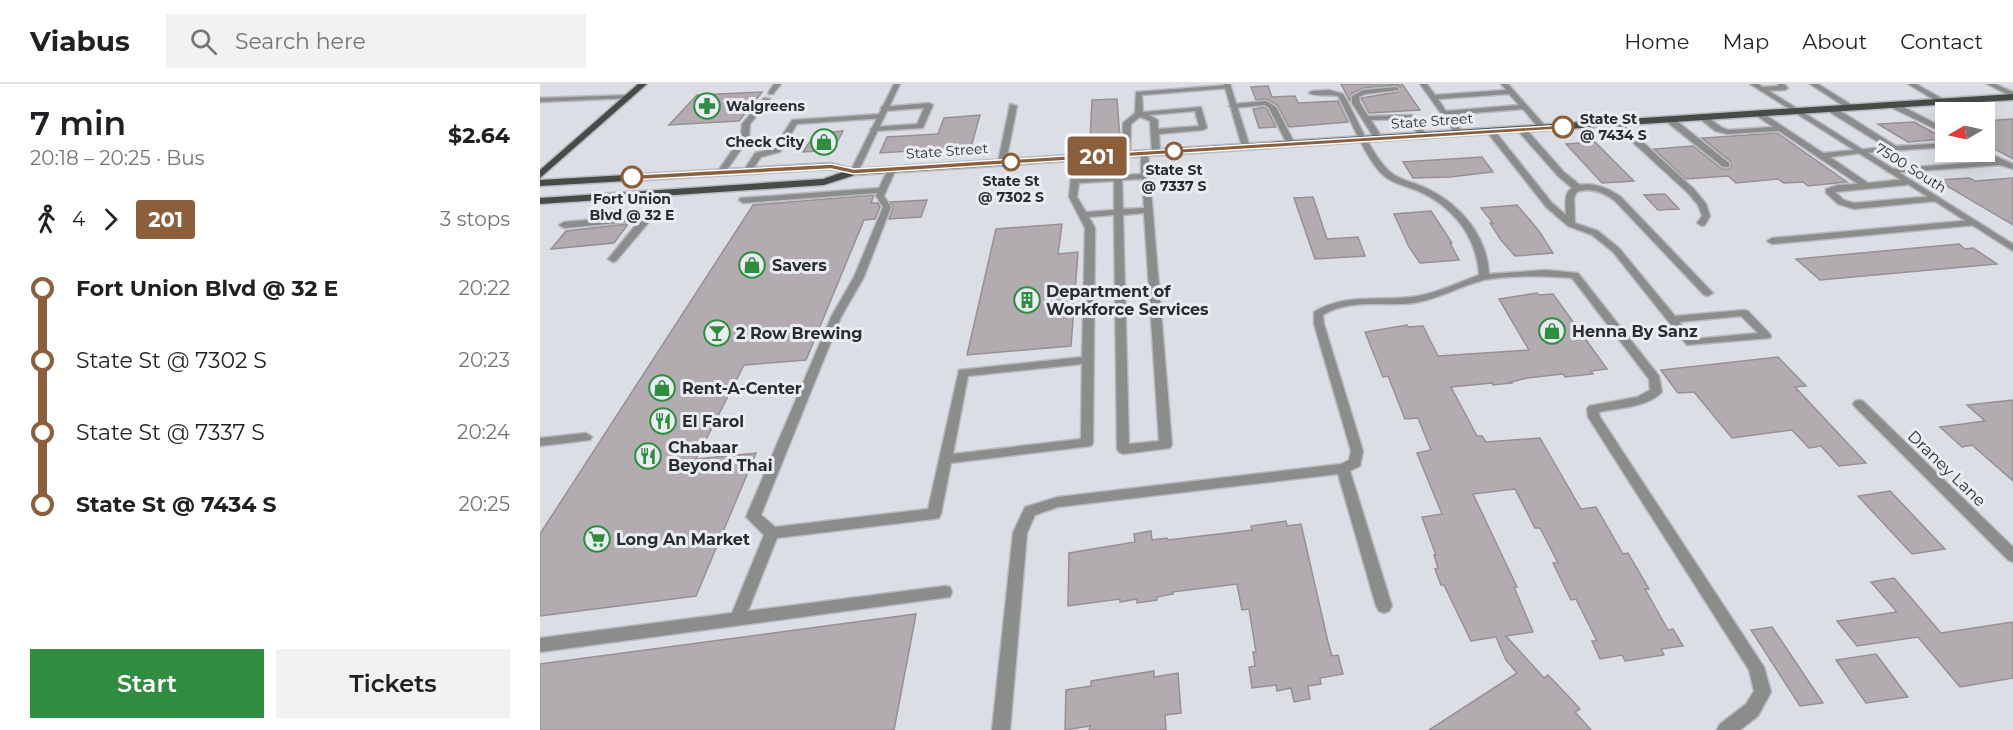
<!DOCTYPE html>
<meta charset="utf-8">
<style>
body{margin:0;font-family:Montserrat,sans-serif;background:#f2f2f2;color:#202124;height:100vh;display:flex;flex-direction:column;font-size:22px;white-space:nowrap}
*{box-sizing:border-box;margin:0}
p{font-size:20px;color:#757577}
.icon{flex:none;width:33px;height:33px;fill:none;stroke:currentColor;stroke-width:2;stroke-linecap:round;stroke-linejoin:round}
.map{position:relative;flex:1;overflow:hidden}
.side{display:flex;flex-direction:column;background:#fff;width:540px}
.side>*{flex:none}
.badge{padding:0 12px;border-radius:4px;font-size:21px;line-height:39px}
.needle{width:39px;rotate:261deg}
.buttons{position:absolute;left:1395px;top:18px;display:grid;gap:12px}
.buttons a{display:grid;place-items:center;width:60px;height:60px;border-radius:0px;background:#fff;box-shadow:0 6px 24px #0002;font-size:30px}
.map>.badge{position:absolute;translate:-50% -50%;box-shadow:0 0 0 3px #fff}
.legs{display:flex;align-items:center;gap:9px;height:66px;padding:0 30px;font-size:20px}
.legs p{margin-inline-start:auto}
.headline{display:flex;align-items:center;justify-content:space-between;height:102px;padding:0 30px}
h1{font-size:33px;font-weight:600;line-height:45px}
.primary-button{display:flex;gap:12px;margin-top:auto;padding:12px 30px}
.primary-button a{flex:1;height:69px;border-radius:0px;background:#308d3f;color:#fff;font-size:24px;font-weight:600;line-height:69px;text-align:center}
.primary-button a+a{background:#f2f2f2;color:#202124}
ul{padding:0 30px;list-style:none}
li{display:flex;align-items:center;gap:21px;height:72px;font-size:22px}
li i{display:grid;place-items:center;width:9px;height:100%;margin:0 8px;background:currentColor}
li i::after{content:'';width:15px;height:15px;margin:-8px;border:4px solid;border-radius:50%;background:#fff}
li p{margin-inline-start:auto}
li:first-child i{background:linear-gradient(#0000 50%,currentColor 0)}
li:last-child i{background:linear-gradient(currentColor 50%,#0000 0)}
header{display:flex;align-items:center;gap:36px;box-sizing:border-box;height:84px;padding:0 30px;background:#fff;border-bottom:2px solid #e0e0e0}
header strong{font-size:28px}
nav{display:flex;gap:33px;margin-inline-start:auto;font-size:21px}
.search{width:420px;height:54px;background:#f2f2f2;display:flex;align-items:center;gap:15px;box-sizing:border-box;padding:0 21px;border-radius:0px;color:#757577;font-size:22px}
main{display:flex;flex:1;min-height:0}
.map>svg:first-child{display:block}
.building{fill:#b2acb0;stroke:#969094;stroke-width:1.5}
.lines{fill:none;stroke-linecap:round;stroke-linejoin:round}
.service-casing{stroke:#b9bac0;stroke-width:3}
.minor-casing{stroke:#b9bac0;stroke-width:3}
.tertiary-casing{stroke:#b9bac0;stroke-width:3}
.primary-casing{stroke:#b9bac0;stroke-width:3}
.service{fill:#8a8d8b;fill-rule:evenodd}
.minor{fill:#8a8d8b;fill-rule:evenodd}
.tertiary{fill:#8a8d8b;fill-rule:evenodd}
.primary{fill:#464b48;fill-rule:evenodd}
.line-1{fill:#8b5e3c;stroke:#fff;stroke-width:1.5}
.stop-1-dot{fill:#fff;stroke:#8b5e3c;stroke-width:3}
.labels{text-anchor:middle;stroke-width:6;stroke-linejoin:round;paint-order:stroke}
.far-poi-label{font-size:14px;font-weight:bold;fill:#2b2c2e;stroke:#e9ecf2;text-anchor:start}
.far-stop-label{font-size:14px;font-weight:bold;fill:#2b2c2e;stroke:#e9ecf2}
.far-street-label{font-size:14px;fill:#2b2c2e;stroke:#e9ecf2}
.poi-label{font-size:16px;font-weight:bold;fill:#2b2c2e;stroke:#e9ecf2;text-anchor:start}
.street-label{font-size:16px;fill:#2b2c2e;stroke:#e9ecf2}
</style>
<header>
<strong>Viabus</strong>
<div class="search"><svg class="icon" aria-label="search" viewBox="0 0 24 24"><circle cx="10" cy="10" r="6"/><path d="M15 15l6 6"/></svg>Search here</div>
<nav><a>Home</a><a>Map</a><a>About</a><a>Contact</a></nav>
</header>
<main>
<section class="side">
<div class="headline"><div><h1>7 min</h1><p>20:18 – 20:25 · Bus</p></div><b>$2.64</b></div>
<div class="legs"><svg class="icon" aria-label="walk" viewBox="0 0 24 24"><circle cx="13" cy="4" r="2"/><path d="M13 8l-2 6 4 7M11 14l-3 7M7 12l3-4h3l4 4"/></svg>4<svg class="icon" aria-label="forward" viewBox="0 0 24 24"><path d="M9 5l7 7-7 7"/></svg><b class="badge" style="background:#8b5e3c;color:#fff">201</b><p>3 stops</p></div>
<ul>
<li><i style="color:#8b5e3c"></i><b>Fort Union Blvd @ 32 E</b><p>20:22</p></li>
<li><i style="color:#8b5e3c"></i><span>State St @ 7302 S</span><p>20:23</p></li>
<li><i style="color:#8b5e3c"></i><span>State St @ 7337 S</span><p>20:24</p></li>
<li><i style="color:#8b5e3c"></i><b>State St @ 7434 S</b><p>20:25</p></li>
</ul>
<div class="primary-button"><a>Start</a><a>Tickets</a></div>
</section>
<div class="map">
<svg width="1473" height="646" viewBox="0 0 1473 646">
<rect width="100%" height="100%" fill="#dcdee5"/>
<g class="building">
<path d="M801 0H862L880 26 829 29 821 14 858 8 860 3 856 1 823 4 811 10 810 17Z"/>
<path d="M728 2 732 13 755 12 758 19 798 17 808 38 749 43 737 21 727 15 716 16 711 3Z"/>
<path d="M222 8 199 37 129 41 157 11Z"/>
<path d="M577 15 580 54 550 56 552 16Z"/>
<path d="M724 23 727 25 736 43 719 44 713 25Z"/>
<path d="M440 31 431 63 340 69 347 53 398 50 404 34Z"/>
<path d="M1473 35V75L1444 59V37Z"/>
<path d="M1374 38 1405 55 1368 58 1338 40Z"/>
<path d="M303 47 293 66 263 68 275 50Z"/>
<path d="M1237 49 1307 98 1268 102 1263 98 1244 99 1238 95 1196 99 1188 92 1146 95 1114 65 1153 62 1182 85H1189L1191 83 1190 77 1162 54Z"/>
<path d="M1055 58 1094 97 1062 99 1026 60Z"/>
<path d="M942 73 953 88 910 93 873 94 863 78Z"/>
<path d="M1429 94 1435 97 1473 94V141L1397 96Z"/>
<path d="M1125 110 1139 125 1118 126 1104 111Z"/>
<path d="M334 111 331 119H338L340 123 335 135 324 136 266 276 204 281 156 375 216 369 156 512 0 532V450L213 121Z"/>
<path d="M773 113 787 155 818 153 825 172 775 175 754 114Z"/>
<path d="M387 116 381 133 349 135 353 124 350 118Z"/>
<path d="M977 121 999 147 1013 169 975 172 961 156 950 139H953L941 124Z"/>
<path d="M891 127 912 159H910L919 176 880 179 869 163 854 130Z"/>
<path d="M88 140 74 159 11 165 26 147Z"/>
<path d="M522 140 518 170 538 168 531 262 427 271 456 145Z"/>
<path d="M1419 160 1425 165 1433 164 1457 180 1280 196 1256 175Z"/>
<path d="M997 209 999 211 1013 210 1067 285 1051 287 1053 290 1025 293 1023 290 987 294 971 298 972 299 953 301 952 299 911 303 937 352H942L946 358 1000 354 1038 420 1041 425 1056 423 1083 470 1088 469 1109 505H1105L1128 546 1133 545 1143 562 1121 565 1124 571 1085 577 1082 571 1060 575 1052 557H1057L1036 515 1031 516 1013 479H1018L1000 444H995L975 405 933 410 977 503H974L993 548 966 552 1004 594 1008 591 1029 613 1040 625 1035 628 1051 646H889L977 589 966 576 956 553 931 557 904 501H901L895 485 898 484 894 471H896L882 433 902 430 877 369 891 366 878 334 865 335 848 292 843 293 825 248 867 241 868 243 883 242 898 272 989 266 959 215Z"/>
<path d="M1238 273 1266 302 1255 303 1326 379 1299 382 1281 362 1269 364 1252 346 1192 354 1154 308 1138 309 1121 286Z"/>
<path d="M1473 316V397L1432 361 1422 363 1400 343 1445 337 1427 321Z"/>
<path d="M1350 407 1405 465 1372 470 1318 412Z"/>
<path d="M746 437 747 442 761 440 788 558 792 572 798 571 803 590 780 594 781 600 768 602 770 615 754 618 751 604 737 607 736 601 712 604 709 583 715 582 713 568H716L709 525 702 526 697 500 632 508 633 510 617 513V516L597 519V515L580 518V515L528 522 529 469 595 458 594 450 611 447 612 456 627 454 628 456 712 446 711 442Z"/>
<path d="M1354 494 1401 549 1473 538V594L1420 603 1378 553 1317 562 1297 537 1357 528 1331 498Z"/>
<path d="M376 530 354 646H0V580Z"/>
<path d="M1232 543 1283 619 1260 622 1211 546Z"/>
<path d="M1336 570 1368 613 1326 619 1296 576Z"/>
<path d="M614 587V593L638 589 641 629 625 631 626 646H549L550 642 525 646 526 606 551 602V597Z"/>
</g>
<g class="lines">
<g class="service-casing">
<g id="service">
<path d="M234 0H241L233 10H229L228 9Z"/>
<path d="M880 0H887L895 11 966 6 961 0H968L1008 45 1001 47 983 25 909 31 924 50 917 52ZM969 10 979 21 906 27 898 15Z"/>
<path d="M1237 0H1244L1248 4 1245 6 1221 7 1218 5 1221 3 1239 2Z"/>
<path d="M1270 0H1278L1315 23 1308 25Z"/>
<path d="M1368 0H1376L1408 18 1401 20Z"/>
<path d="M688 1 690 2V4L602 11 603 28 661 23 667 44 663 46 619 50 620 68 616 70 612 68 610 37 600 33 591 40 590 70 586 72 582 70 583 39 595 29 596 8ZM655 27 659 42 618 45V36L609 31Z"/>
<path d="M856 3 859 5 858 6 825 10 819 13 820 19 828 32 872 31 888 52 887 54H881L867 35 831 36 843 55 836 57 812 19V12L823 6Z"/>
<path d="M789 6 803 10C817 33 829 67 848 86 858 96 873 98 886 104 920 120 947 151 949 190L1006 186 1038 189 1119 292 1122 308C1108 323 1079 324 1059 328L1060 333 1224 583 1231 608 1218 632 1200 646H1177L1180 640 1206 620 1214 607 1209 586 1048 333 1047 325 1049 322 1097 313 1110 306 1109 295 1032 194C1008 192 967 191 944 196 920 202 899 215 874 219 844 223 810 214 783 231L784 240 823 367 820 382 810 387 852 522 849 527 844 529 839 527 836 522 798 390 518 423 495 431 487 449 470 646H452L473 449 485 423 518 413 801 380 809 376 811 367 774 240V228C804 209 839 217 871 213 895 210 917 199 939 191 937 153 913 122 878 107 867 102 854 100 844 92 826 76 810 34 798 12 789 10 776 13 769 9L772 7Z"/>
<path d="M92 11 93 12 90 14 0 18V14Z"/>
<path d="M224 14 230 15 210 40 209 54 184 90H178L177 88 201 54 202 40Z"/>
<path d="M726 17 736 23 755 60 754 62H748L729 24 725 21 693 24 689 22 693 20Z"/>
<path d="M389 19 393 21 383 44 334 47 330 45 334 43 377 40 384 24 344 27H341V23Z"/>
<path d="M1350 19H1356L1406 45V50L1350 23Z"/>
<path d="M470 20 477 22 466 78 462 80 458 78Z"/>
<path d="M1288 23H1294L1356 62 1406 59V63L1322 69 1290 73 1328 99 1366 95 1370 98 1366 101 1295 108 1304 116 1314 119 1394 112 1398 115 1397 117 1314 125 1298 120 1286 109V105L1298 101 1318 100 1239 47 1187 50 1175 47 1159 34 1166 32 1181 43 1188 46 1233 43 1214 30 1221 28 1283 69 1346 63 1288 27Z"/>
<path d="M341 30H344V34L257 40 240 68 221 73 211 88 204 86 215 69 234 64 252 36Z"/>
<path d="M1127 34H1133L1189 79V83H1183L1127 38Z"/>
<path d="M1075 38H1081L1154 105 1166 120 1170 132 1165 141 1162 142 1157 139 1162 132 1158 121 1148 109 1075 42Z"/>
<path d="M979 44H985L1024 88 1040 101C1054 98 1070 105 1081 113L1173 209 1168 212 1164 211 1075 117C1063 108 1051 103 1037 108L1034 114 1035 139 1058 147 1079 164 1135 232 1204 226 1208 227 1230 250 1231 252 1230 254 1147 261 1073 168 1052 151 1028 142 1006 123 947 48 954 46 1012 119 1026 131C1026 122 1023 109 1032 104L1018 92 979 48ZM1201 232 1218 249 1154 255 1139 238Z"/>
<path d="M601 67 608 69 632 361 630 364 583 370 579 368 577 365 574 131 549 133 555 144 553 359 551 362 411 379 401 430 399 434 394 435 237 454 208 527 405 502 410 503 412 508 410 513 0 568V554L192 529 224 451 206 433 291 233 314 193 343 123 336 112 337 109 203 119 199 116 200 114 339 104 349 83 356 85 344 112 351 123 324 193 301 233 221 431 235 443 388 425 419 286 542 273 545 144 529 113 533 73 537 71 541 73 539 94 601 90ZM602 95 604 124 583 125 582 96ZM574 97V126L546 128 537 113 539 99ZM604 129 619 357 589 360 583 131ZM542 280 541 355 413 370 428 292Z"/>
<path d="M1444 67 1473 80V85L1460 81 1350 89 1346 87 1350 85 1452 77 1436 68Z"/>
<path d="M103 131 106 132 109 138 76 177 73 178 68 175 99 137 24 144 19 141 24 138Z"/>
<path d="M1433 136 1438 139 1436 141 1232 160 1227 157 1232 154Z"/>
<path d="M46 349 52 353 50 356 0 362V354Z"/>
</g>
</g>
<g class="minor-casing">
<g id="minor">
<path d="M354 0H360L318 88 311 90 310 88Z"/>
<path d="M684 0H690L710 63 709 65 702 63Z"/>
<path d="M1447 0H1455L1473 8V13Z"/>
<path d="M1319 316 1323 317 1473 463V478L1468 476 1315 323 1313 320 1315 317Z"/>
</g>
</g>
<g class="tertiary-casing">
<path id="tertiary" d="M1210 0H1218L1473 160V167Z"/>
</g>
<g class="primary-casing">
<g id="primary">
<path d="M98 0H107L0 94V86Z"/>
<path d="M1473 10V16L315 91 284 101 0 120V114L283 95 303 88 291 85 0 102V96L291 79 314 85Z"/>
</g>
</g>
<use href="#service" class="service"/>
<use href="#minor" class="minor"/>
<use href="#tertiary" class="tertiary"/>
<use href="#primary" class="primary"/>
</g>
<path class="line-1" d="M1023 41 1025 45 314 90 291 85 92 96 88 93 92 91 291 80 314 85Z"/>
<defs>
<g id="pharmacy-ring" transform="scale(1.35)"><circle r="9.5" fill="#e9ecf2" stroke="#308d3f" stroke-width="1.5"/><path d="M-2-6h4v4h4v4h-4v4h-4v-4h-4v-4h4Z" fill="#308d3f"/></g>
<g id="shop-ring" transform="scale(1.35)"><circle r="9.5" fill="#e9ecf2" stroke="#308d3f" stroke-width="1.5"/><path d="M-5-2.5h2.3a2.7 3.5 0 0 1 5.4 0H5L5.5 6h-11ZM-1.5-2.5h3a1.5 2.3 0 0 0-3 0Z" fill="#308d3f"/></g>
<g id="building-ring" transform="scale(1.35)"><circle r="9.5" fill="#e9ecf2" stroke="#308d3f" stroke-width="1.5"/><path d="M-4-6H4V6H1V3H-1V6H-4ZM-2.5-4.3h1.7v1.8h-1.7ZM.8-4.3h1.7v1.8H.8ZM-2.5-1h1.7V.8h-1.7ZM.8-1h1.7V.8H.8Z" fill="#308d3f"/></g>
<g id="bar-ring" transform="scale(1.35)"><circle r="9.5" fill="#e9ecf2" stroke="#308d3f" stroke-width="1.5"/><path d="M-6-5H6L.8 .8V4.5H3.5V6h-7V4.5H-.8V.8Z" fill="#308d3f"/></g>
<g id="restaurant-ring" transform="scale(1.35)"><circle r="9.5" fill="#e9ecf2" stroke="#308d3f" stroke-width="1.5"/><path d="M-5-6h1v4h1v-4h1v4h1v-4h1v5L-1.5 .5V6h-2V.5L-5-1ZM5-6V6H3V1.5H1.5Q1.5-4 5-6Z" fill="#308d3f"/></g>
<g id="supermarket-ring" transform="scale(1.35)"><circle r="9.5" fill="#e9ecf2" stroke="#308d3f" stroke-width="1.5"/><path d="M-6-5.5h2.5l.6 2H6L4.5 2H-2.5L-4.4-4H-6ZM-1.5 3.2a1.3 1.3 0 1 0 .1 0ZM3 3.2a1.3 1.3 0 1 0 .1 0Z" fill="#308d3f"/></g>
</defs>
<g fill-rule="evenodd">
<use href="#pharmacy-ring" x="167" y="22"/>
<use href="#shop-ring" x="284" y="58"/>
<use href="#shop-ring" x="212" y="181"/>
<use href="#building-ring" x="487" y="216"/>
<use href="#shop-ring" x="1012" y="247"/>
<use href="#bar-ring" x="177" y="249"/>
<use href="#shop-ring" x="122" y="304"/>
<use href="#restaurant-ring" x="123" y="337"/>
<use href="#restaurant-ring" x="108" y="372"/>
<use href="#supermarket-ring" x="57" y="455"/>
</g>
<g class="stop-1-dot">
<circle cx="1023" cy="43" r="10"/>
<circle cx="634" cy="67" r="8"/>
<circle cx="471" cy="78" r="8"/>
<circle cx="92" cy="93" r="10"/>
</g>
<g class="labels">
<g class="far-poi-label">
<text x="186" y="27">Walgreens</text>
<text x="264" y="63" text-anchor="end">Check City</text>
</g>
<g class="far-stop-label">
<text x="1040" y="40" text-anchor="start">State St<tspan x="1040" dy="16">@ 7434 S</tspan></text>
<text x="634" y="91">State St<tspan x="634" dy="16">@ 7337 S</tspan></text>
<text x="471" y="102">State St<tspan x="471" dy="16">@ 7302 S</tspan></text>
<text x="92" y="120">Fort Union<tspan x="92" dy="16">Blvd @ 32 E</tspan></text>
</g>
<g class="far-street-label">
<text transform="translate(892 37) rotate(-4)" y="5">State Street</text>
<text transform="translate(407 67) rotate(-4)" y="5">State Street</text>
<text transform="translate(1371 84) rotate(32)" y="5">7500 South</text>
</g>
<g class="poi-label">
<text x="232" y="187">Savers</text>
<text x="506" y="213">Department of<tspan x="506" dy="18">Workforce Services</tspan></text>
<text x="1032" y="253">Henna By Sanz</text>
<text x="196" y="255">2 Row Brewing</text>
<text x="142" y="310">Rent-A-Center</text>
<text x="142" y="343">El Farol</text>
<text x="128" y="369">Chabaar<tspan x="128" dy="18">Beyond Thai</tspan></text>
<text x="76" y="461">Long An Market</text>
</g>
<g class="street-label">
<text transform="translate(1407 384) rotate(44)" y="6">Draney Lane</text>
</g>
</g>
</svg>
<div class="buttons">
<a><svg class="needle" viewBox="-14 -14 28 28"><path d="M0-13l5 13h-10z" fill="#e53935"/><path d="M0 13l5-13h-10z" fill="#757577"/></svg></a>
</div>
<b class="badge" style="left:557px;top:72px;background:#8b5e3c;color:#fff">201</b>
</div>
</main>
